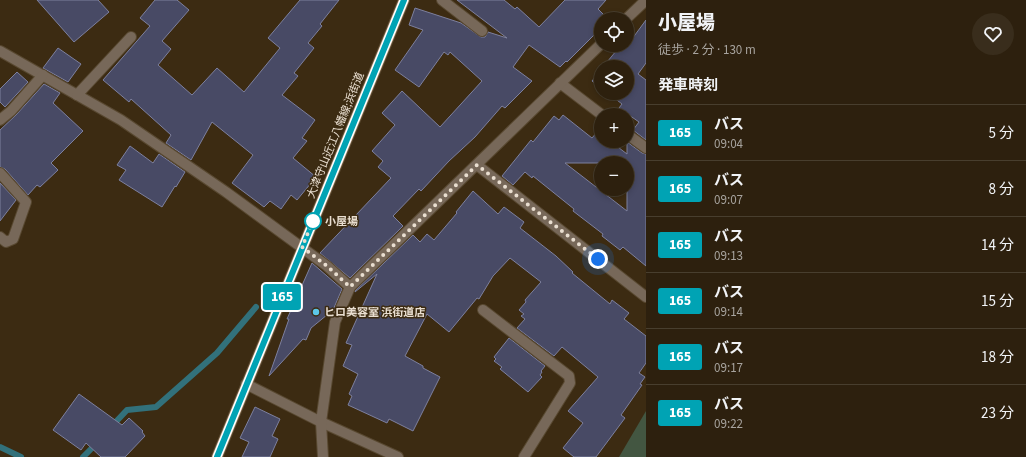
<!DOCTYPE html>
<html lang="ja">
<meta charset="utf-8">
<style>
body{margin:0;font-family:"Source Sans 3","Noto Sans JP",sans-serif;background:#392d1c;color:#f1f3f6;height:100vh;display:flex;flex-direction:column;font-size:15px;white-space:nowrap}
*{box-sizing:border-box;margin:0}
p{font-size:13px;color:#a7a39e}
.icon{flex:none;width:22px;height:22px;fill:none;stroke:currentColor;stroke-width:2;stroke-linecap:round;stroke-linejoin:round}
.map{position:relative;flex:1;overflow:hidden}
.drawer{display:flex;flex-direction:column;background:#2d200e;width:380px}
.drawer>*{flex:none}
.badge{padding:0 8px;border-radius:3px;font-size:14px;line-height:26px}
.controls{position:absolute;left:594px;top:12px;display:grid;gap:8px}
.controls a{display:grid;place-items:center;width:40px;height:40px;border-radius:50%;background:#2d200e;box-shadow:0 2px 6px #0003,0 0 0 1px #483e2e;font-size:20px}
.you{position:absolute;width:20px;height:20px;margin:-10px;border:3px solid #fff;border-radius:50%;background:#1a73e8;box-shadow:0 0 0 6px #1a73e833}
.map>.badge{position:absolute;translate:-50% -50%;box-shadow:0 0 0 2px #fff}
h2{padding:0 12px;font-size:15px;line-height:36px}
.round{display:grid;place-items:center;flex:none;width:42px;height:42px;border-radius:21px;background:#392d1c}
.summary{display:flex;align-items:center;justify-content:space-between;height:68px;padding:0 12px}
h1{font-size:19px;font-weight:800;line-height:30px}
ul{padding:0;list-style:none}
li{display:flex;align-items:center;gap:12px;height:56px;padding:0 12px;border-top:1px solid #483e2e}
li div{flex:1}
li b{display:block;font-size:15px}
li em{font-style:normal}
li .badge{min-width:44px;font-weight:700;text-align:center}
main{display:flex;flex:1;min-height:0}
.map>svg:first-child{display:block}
.green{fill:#435641}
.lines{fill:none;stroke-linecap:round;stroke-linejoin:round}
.stream{stroke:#32717b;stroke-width:6}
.building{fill:#484a65;stroke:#7d809e;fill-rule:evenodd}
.minor-casing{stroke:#584830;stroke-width:12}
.major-casing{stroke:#584830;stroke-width:12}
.minor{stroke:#776859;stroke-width:10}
.major{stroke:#bfa081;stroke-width:10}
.line-casing{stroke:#fff;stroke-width:9}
.line{stroke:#00a3b4;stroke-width:6}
.walk{stroke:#e9ded0;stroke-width:4;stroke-dasharray:0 7.2}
.stop-dot{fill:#fff;stroke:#00a3b4;stroke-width:2}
.poi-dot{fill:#5cc7e8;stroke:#3c2b12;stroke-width:1.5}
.labels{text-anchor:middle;stroke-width:3;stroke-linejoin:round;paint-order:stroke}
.street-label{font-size:11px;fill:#e9ded0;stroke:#3c2b12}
.stop-label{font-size:11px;font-weight:bold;fill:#e9ded0;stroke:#3c2b12;text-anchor:start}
.poi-label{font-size:11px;font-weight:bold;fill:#e9ded0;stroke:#3c2b12;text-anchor:start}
</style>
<main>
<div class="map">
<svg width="646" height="457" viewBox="0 0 646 457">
<rect width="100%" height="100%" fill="#3c2b12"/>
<path class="green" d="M646 411V457H619Z"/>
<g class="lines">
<g class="stream">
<path d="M111 427 127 410 156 407 217 353 256 307"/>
<path d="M0 447 21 457"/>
<path d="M83 457 97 443"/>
</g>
</g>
<g class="building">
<path d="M37 0H98L109 12 74 42Z"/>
<path d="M155 0H177L189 10 162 41 171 49 158 65 192 95 217 68 244 92 280 48 268 38 300 0H339L320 24 322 26 308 43 314 48 294 73 298 76 282 95 315 120 302 138 307 141 293 158 316 177 297 200 291 195 281 209 270 201 264 207 232 183 253 155 212 122 191 160 166 143 171 135 131 99 129 102 103 80 150 26 140 18Z"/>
<path d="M457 0H504L515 9 517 7 539 27 565 0H606L598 9 608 19H601V28L567 62 566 61 560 67 529 45 513 67 532 81 505 108 502 106 475 137 449 161 421 191 419 189 393 216 403 226 350 278 320 253 391 178 378 167 383 161 372 151 395 125 382 113 402 91 440 127 482 81 450 52 448 55 444 52 419 87 395 70 423 30 409 25 415 8 461 23 481 37H485L488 32 507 38Z"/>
<path d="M646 20V63L638 74 646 80V140L633 130 639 122 619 108 622 104 608 93H627V67H603L621 45H627V37L629 39 630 37 632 39Z"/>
<path d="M58 48 81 64 68 82 43 68Z"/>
<path d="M601 70V88L592 81Z"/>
<path d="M17 72 28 82 5 107 0 102V89Z"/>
<path d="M44 84 60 93 53 103 83 131 51 163 58 170 40 187 37 185 28 195 5 169 0 167V130L16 115Z"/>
<path d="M563 115 592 138 598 131 601 134V141H610L627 154V142L642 153 646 154V266L623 247 620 250 602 236 603 234 573 211 574 209 533 176 532 178 525 172 513 185 502 176 531 140 533 142 554 116 559 120ZM565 163H627V211Z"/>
<path d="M130 146 153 163 159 154 185 172 176 187 175 186 162 207 119 180 126 170 117 165Z"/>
<path d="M0 183 16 200 0 221Z"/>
<path d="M473 191 498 214 504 207 524 222 520 228 556 256 573 272 572 273 610 304 612 300 629 313 624 319 646 336V363L639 373 645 377 640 384 642 385 621 415 625 418 596 457H574L563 448 583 423 568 411 598 377 562 347 554 356 517 328 525 319 521 316 524 314 519 310 526 302 525 300 541 282 510 258 493 276 479 299 477 298 449 332 427 314 405 356 423 366V368L440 377 413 431 389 419 387 423 348 405 352 396 349 394 358 374 343 366 352 345 346 343 377 274 355 292V291L413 235 420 242 427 234 434 240 457 213 456 212Z"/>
<path d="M312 263 342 289 333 310 311 328 306 340 303 339 269 376 289 319H287Z"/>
<path d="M509 338 545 366 541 371 542 372 540 375 542 377 528 392 500 369 502 367 494 361 496 359 494 357Z"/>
<path d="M79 394 122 425 129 418 143 431 142 432 145 436 125 457H101L86 443 81 450 53 430Z"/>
<path d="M255 407 280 419 272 436 278 439 270 457H242L249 442 240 438Z"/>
</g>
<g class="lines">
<g class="minor-casing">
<g id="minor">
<path d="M442 0 482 31"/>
<path d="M626 19 646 0"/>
<path d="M0 51 121 120 226 192 327 266 350 287"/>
<path d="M560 83 602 115"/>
<path d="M77 95 131 37"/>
<path d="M0 120 11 111 43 75"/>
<path d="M627 134 646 148"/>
<path d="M477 165 646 297"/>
<path d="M0 173 26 202 13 239 6 242 0 237"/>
<path d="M483 310 569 376 570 383 524 457"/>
<path d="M246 384 321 422 398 457"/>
<path d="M323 457 321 422 335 322 350 287 601 44"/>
</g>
</g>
<g class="major-casing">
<path id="major" d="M217 457 404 0"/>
</g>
<use href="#minor" class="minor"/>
<use href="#major" class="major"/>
</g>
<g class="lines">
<g class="line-casing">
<path id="line" d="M217 457 404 0"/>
</g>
<use href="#line" class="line"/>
<path class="walk" d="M313 221 302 247 327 266 350 287 477 165 598 259"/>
</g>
<circle class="stop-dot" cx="313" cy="221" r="8"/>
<circle class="poi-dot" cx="316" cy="312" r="4"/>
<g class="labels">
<g class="street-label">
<text transform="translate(335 135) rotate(-68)" y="4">大津守山近江八幡線;浜街道</text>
</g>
<g class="stop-label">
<text x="325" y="225">小屋場</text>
</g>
<g class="poi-label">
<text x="324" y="316">ヒロ美容室 浜街道店</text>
</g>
</g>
</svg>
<div class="controls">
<a><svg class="icon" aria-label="locate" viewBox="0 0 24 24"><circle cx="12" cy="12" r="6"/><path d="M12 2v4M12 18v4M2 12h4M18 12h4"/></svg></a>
<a><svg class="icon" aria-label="layers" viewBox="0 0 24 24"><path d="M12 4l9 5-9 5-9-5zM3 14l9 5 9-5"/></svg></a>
<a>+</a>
<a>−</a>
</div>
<div class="you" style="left:598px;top:259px"></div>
<b class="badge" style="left:282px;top:297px;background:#00a3b4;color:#fff">165</b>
</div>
<section class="drawer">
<div class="summary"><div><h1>小屋場</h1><p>徒歩 · 2 分 · 130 m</p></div><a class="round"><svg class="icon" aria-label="heart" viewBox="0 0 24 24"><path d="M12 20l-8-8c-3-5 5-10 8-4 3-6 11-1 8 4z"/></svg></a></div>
<h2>発車時刻</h2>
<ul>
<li><span class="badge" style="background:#00a3b4;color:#fff">165</span><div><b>バス</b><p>09:04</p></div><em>5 分</em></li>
<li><span class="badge" style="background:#00a3b4;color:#fff">165</span><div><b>バス</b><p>09:07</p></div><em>8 分</em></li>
<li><span class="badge" style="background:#00a3b4;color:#fff">165</span><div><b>バス</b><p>09:13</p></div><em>14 分</em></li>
<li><span class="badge" style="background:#00a3b4;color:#fff">165</span><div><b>バス</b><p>09:14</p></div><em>15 分</em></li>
<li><span class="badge" style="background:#00a3b4;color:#fff">165</span><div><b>バス</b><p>09:17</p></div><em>18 分</em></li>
<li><span class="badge" style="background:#00a3b4;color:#fff">165</span><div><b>バス</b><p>09:22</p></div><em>23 分</em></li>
</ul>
</section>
</main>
